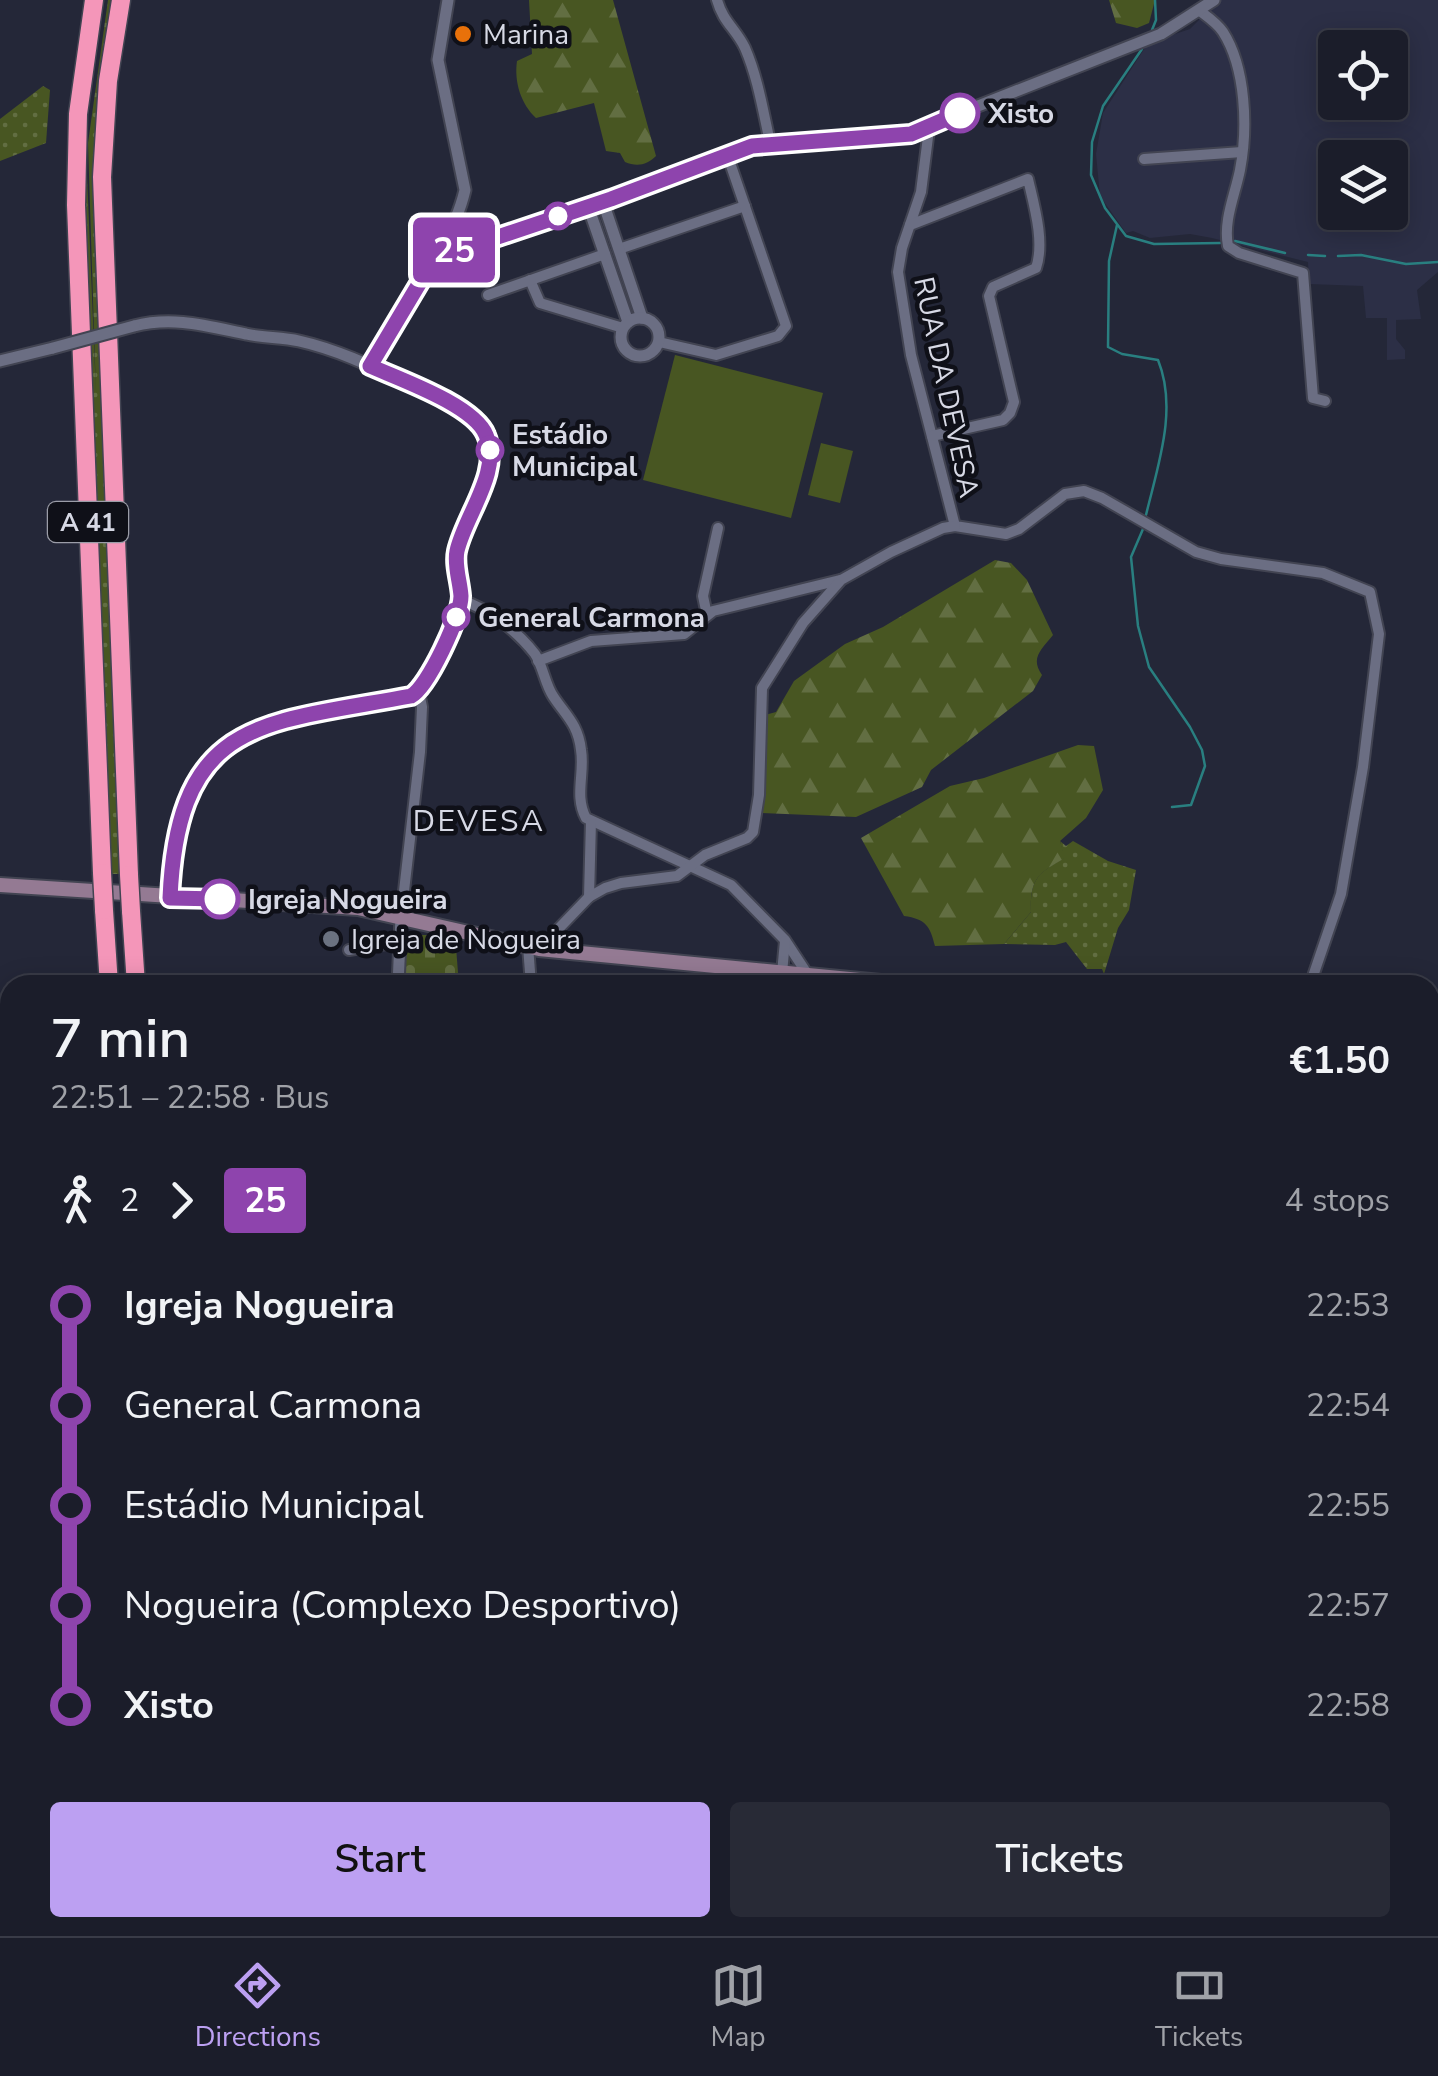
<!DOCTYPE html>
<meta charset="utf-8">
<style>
body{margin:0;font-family:"Nunito Sans",sans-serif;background:#282a36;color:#f1f3f6;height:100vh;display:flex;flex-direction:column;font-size:38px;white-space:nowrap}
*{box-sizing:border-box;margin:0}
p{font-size:32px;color:#a0a2a8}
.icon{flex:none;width:55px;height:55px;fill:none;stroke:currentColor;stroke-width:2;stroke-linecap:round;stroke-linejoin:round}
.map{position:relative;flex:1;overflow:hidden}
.side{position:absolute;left:0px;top:975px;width:1440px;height:962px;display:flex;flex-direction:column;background:#1b1d2a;border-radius:30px 30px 0 0;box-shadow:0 5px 25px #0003,0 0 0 2px #393b47}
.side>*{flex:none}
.badge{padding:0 20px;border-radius:8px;font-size:35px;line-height:65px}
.controls{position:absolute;left:1318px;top:30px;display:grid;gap:20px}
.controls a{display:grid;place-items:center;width:90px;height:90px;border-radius:10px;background:#1b1d2a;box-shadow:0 5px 25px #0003,0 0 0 2px #393b47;font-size:50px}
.map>.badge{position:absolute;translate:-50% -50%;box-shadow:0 0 0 5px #fff}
.legs{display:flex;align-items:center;gap:15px;height:110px;padding:0 50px;font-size:32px}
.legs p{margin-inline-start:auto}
.headline{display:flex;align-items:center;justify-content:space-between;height:170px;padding:0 50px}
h1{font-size:55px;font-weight:600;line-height:75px}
.action{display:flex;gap:20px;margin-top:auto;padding:20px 50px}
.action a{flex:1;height:115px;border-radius:10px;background:#bca0f2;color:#111;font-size:40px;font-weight:600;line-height:115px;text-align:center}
.action a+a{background:#282a36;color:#f1f3f6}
ul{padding:0 50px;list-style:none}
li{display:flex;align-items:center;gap:35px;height:100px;font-size:38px}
li i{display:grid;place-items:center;width:15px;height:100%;margin:0 12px;background:currentColor}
li i::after{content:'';width:25px;height:25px;margin:-12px;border:8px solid;border-radius:50%;background:#1b1d2a}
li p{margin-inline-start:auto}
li:first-child i{background:linear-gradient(#0000 50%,currentColor 0)}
li:last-child i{background:linear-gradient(currentColor 50%,#0000 0)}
.tab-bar{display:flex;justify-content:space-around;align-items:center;height:140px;border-top:2px solid #393b47;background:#1b1d2a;font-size:28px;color:#a0a2a8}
.tab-bar a{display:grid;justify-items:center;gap:5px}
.tab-bar .on{color:#bca0f2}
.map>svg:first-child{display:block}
.built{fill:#2c2f46;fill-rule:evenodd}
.grass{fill:url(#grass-dots)}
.forest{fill:url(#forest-firs)}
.cemetery{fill:url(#cemetery-stones)}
.pitch{fill:#485622}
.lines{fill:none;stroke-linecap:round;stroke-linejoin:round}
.stream{stroke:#297f80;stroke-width:2.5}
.minor-casing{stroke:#424452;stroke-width:14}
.tertiary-casing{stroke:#424452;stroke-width:15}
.secondary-casing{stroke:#424452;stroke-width:18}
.motorway-casing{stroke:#424452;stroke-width:21}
.minor{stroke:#6b6e83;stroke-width:10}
.tertiary{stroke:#6b6e83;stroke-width:11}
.secondary{stroke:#947a93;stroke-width:14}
.motorway{stroke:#f496b9;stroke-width:18}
.tertiary-bridge-casing{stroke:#424452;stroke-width:15;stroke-linecap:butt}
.motorway-bridge-casing{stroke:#424452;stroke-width:21;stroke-linecap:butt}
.tertiary-bridge{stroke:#6b6e83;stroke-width:11}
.motorway-bridge{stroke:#f496b9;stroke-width:18}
.line-1-casing{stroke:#fff;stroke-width:22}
.line-1{stroke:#8e44ad;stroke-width:15}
.food-dot{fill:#e8710a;stroke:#0f1018;stroke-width:4}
.stop-1-dot{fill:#fff;stroke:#8e44ad;stroke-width:5}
.worship-dot{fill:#6b7280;stroke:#0f1018;stroke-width:4}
.labels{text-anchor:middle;stroke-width:9;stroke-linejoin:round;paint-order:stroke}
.shield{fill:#0f1018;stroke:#9b9da8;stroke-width:2.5}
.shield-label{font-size:25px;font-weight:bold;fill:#d7d9e5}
.poi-label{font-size:28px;fill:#d7d9e5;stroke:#0f1018;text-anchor:start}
.stop-label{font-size:28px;font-weight:bold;fill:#d7d9e5;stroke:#0f1018;text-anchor:start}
.street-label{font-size:28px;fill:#d7d9e5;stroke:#0f1018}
.neighbourhood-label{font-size:30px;letter-spacing:2.5px;fill:#d7d9e5;stroke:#0f1018}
</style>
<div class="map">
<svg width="1438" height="1936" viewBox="0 0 1438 1936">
<defs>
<pattern id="grass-dots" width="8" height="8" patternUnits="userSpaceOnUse" patternTransform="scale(2.5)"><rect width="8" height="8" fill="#485622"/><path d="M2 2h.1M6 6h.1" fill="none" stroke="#626e42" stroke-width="1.8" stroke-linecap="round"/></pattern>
<pattern id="forest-firs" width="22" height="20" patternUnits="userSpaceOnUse" patternTransform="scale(2.5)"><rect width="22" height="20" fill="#485622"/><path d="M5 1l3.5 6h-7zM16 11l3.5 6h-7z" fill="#626e42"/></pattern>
<pattern id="cemetery-stones" width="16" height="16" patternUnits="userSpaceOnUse" patternTransform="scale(2.5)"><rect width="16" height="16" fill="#485622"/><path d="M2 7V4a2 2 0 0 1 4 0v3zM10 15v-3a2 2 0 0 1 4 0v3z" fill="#626e42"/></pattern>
</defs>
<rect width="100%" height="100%" fill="#242738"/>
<path class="built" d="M1219 0H1438V272L1417 290 1421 319 1396 320V339L1405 350V359L1387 360V318H1366L1363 286 1309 284 1308 262 1212 238 1190 234 1150 238 1133 231 1126 233 1100 196 1096 154 1103 113 1148 43 1190 29ZM1335 48H1390V102H1335ZM1335 158H1390V212H1335Z"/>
<g class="grass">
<path d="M108 0H113L100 80 95 151 121 874H111L84 188 86 150 96 394 88 143Z"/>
<path d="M43 86 50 90 46 143 0 161V119Z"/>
<path d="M1060 841 1066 846 1073 841 1108 861 1136 870 1129 910 1118 928 1104 974 1102 969H1087L1066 942 1055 945 1004 944 1031 912C1030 879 1037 874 1064 858Z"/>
</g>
<g class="forest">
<path d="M529 0H613L656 156C647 165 637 167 625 162L620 153 606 151 594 103 536 118C521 104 514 82 517 61L532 54Z"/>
<path d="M1109 0H1155L1149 23 1137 28 1116 23Z"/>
<path d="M995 560 1011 563 1027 580 1053 635C1041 650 1030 658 1042 675L1033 691 931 770 922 787 856 817 762 813 765 715 776 712 794 681 845 644 883 627Z"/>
<path d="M1078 745 1094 746 1103 790 1086 818 1060 841 1065 858C1037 874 1030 879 1031 912L1004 944 935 946C930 926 926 919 904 916L861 838 950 786 984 778Z"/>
</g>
<path class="cemetery" d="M404 935H455L459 985H401Z"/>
<g class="pitch">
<path d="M675 355 823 393 791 518 643 480Z"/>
<path d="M821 443 853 451 840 503 808 495Z"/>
</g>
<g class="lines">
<g class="stream">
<path d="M1152 30 1156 20 1155 0"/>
<path d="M1142 49 1103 106 1092 142 1091 175 1105 208 1126 236 1154 244 1220 243"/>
<path d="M1117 225 1109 261 1108 347 1122 354 1158 360C1178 409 1158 465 1146 515"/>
<path d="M1235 241 1285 253"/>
<path d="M1308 255 1325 256"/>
<path d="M1338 256 1361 255 1406 264 1438 262"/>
<path d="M1143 529 1131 557 1138 626 1149 667 1190 727 1202 750 1205 766 1191 805 1172 807"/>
</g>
<g class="minor-casing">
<g id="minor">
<path d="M717 0C723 22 736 29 745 48 758 78 763 111 770 142"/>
<path d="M1200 11C1208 17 1218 24 1223 32 1246 68 1248 128 1240 170 1235 195 1223 221 1228 246L1239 253 1303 273 1313 398 1325 401"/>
<path d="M929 129 921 192 902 248 898 272 911 355 955 526 1006 534 1019 529 1065 494 1084 491 1102 498 1196 552 1221 559 1323 573 1370 592 1379 634 1363 767 1341 894 1310 985"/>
<path d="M1144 159 1242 152"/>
<path d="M910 225 1028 179C1034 205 1045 242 1036 268L993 287 989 296 1014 402 1010 413 1003 420 932 436"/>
<path d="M619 249 745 206"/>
<path d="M530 280 540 303 623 328"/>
<path d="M488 295 605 254"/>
<path d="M659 342 716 355 778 336 786 326 727 154"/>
<path d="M461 600C489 609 517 631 535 654 543 666 545 684 553 696 566 716 578 724 581 750 585 773 574 796 586 818L731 885 785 940 808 975"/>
<path d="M707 615 703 596 718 528"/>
<path d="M538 661 591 641 684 634 713 611 840 580"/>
<path d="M589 897 591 821"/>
<path d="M401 917 420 752 422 707 419 692"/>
<path d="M785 941 782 973 787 985"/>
<path d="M528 946 531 985"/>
<path d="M539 949 589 897 605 888 621 883 677 876 705 855 747 838 753 832 759 795 762 688 803 623 841 580 891 552 943 528 955 526"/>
<path d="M349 950 398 942"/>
<path d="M0 1773 10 1769"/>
</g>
</g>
<g class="tertiary-casing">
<g id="tertiary">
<path d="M603 202 642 318"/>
<path d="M588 206 628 322"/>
<path d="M441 247 455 250 468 247 611 199 752 146 911 134 929 129 945 119 1161 34 1214 0"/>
<circle cx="640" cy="337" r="19"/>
<path d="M134 326C173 316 207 326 246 334 263 338 282 337 299 341 344 351 385 373 426 392 446 402 478 413 487 435 503 477 457 517 456 558 456 573 463 589 460 604 455 625 429 686 411 696 260 724 180 716 170 897"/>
<path d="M0 361 53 348"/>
<path d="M370 366C400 314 452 247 465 190L438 60 448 0"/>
<path d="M398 985 401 917"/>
<path d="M0 1447 10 1435"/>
</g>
</g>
<g class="secondary-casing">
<g id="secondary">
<path d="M0 885 358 908 539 949 912 985"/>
<path d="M1430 1040 1438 1042"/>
</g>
</g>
<g class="motorway-casing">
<g id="motorway">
<path d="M94 0 78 114 76 205 102 873"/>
<path d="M121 0 108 81 102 177 129 875"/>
<path d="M104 910 109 985"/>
<path d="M131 911 136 985"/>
<path d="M360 1928V1936"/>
<path d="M387 1928V1936"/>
</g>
</g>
<use href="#minor" class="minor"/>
<use href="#tertiary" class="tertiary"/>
<use href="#secondary" class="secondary"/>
<use href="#motorway" class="motorway"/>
<g class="tertiary-bridge-casing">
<path id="tertiary-bridge" d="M53 348 134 326"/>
</g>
<g class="motorway-bridge-casing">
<g id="motorway-bridge">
<path d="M102 873 104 910"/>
<path d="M129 875 131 911"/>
</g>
</g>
<use href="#tertiary-bridge" class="tertiary-bridge"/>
<use href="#motorway-bridge" class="motorway-bridge"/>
</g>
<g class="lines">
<g class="line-1-casing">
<path id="line-1" d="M220 899 170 898C178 717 262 724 411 696 428 687 461 616 461 596 460 581 454 565 457 551 465 515 502 472 486 435 474 405 399 379 370 366L441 247 455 250 468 247 611 199 752 146 911 134 960 113"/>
</g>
<use href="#line-1" class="line-1"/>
</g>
<circle class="food-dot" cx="463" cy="34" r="10"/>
<g class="stop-1-dot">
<circle cx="960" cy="113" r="18"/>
<circle cx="558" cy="216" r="12"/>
<circle cx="490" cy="450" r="12"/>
<circle cx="456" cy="617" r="12"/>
<circle cx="220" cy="899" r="18"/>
</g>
<circle class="worship-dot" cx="331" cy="939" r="10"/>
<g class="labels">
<rect class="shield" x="48" y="502" width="80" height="40" rx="8"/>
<g class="shield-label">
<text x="88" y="531">A 41</text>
</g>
<g class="poi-label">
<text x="483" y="44">Marina</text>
<text x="351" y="949">Igreja de Nogueira</text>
</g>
<g class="stop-label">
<text x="988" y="123">Xisto</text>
<text x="512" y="444">Estádio<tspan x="512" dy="32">Municipal</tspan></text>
<text x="478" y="627">General Carmona</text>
<text x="248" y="909">Igreja Nogueira</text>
</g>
<g class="street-label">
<text transform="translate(947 387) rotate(78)" y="10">RUA DA DEVESA</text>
</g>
<g class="neighbourhood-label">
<text x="479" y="831">DEVESA</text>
</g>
</g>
</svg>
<div class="controls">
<a><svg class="icon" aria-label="locate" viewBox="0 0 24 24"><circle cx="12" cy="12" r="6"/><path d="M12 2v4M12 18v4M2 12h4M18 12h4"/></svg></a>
<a><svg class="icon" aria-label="layers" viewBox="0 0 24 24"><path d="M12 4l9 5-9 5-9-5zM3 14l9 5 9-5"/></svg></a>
</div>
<b class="badge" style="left:454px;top:250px;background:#8e44ad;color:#fff">25</b>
<section class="side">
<div class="headline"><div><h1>7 min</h1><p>22:51 – 22:58 · Bus</p></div><b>€1.50</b></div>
<div class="legs"><svg class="icon" aria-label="walk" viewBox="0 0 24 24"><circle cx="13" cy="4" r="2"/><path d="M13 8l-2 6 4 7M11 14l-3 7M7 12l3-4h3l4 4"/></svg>2<svg class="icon" aria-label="forward" viewBox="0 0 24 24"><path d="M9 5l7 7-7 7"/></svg><b class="badge" style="background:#8e44ad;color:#fff">25</b><p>4 stops</p></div>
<ul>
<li><i style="color:#8e44ad"></i><b>Igreja Nogueira</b><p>22:53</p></li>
<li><i style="color:#8e44ad"></i><span>General Carmona</span><p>22:54</p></li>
<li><i style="color:#8e44ad"></i><span>Estádio Municipal</span><p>22:55</p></li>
<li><i style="color:#8e44ad"></i><span>Nogueira (Complexo Desportivo)</span><p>22:57</p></li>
<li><i style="color:#8e44ad"></i><b>Xisto</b><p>22:58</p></li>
</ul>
<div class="action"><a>Start</a><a>Tickets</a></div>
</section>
</div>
<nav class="tab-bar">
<a class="on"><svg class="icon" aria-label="directions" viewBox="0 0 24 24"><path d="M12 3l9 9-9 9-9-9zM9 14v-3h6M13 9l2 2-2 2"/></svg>Directions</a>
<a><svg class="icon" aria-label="map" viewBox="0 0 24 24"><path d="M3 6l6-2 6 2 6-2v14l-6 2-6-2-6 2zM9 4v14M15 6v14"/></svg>Map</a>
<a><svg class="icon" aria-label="tickets" viewBox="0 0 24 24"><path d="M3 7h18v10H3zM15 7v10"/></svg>Tickets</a>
</nav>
